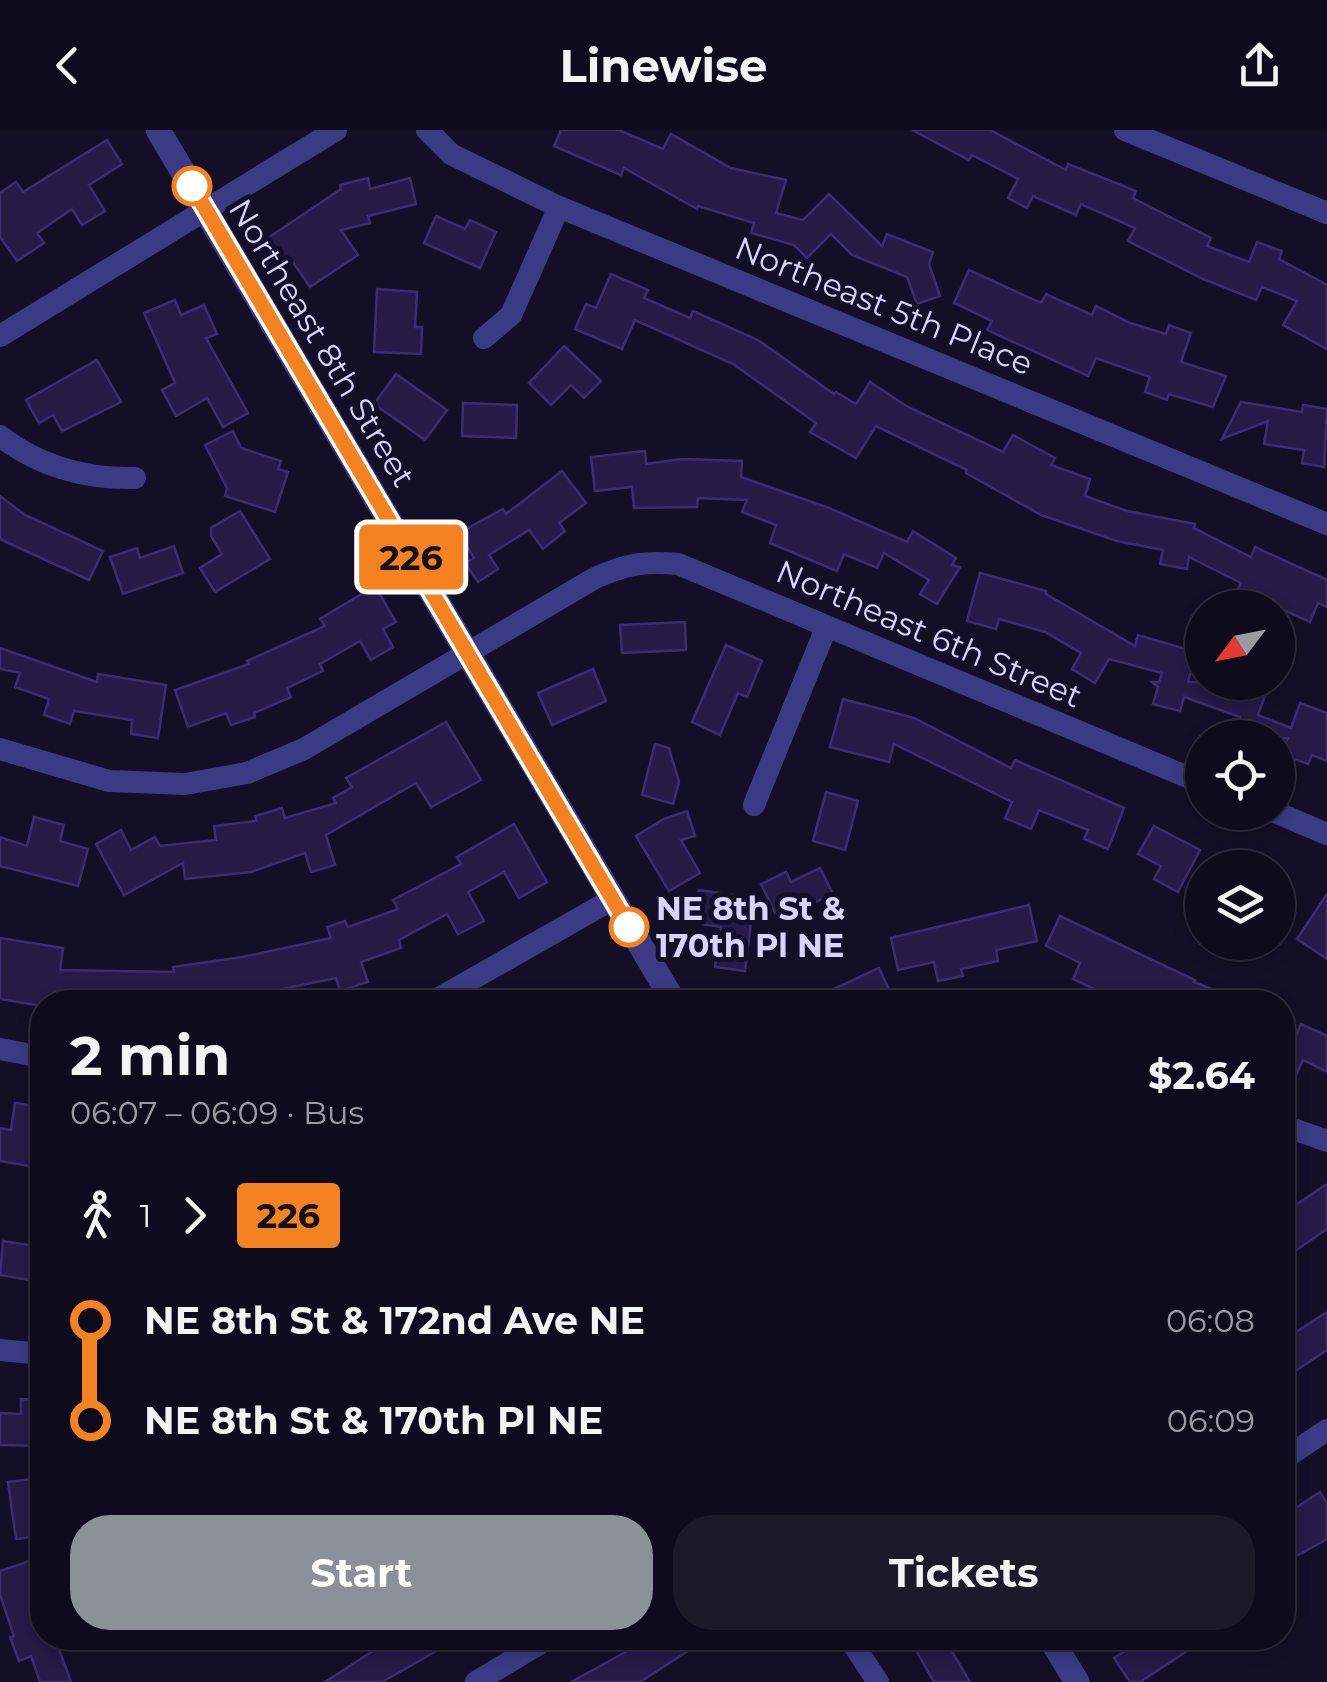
<!DOCTYPE html>
<meta charset="utf-8">
<style>
body{margin:0;font-family:Montserrat,sans-serif;background:#1c1929;color:#f1f3f6;height:100vh;display:flex;flex-direction:column;font-size:38px;white-space:nowrap}
*{box-sizing:border-box;margin:0}
p{font-size:32px;color:#9b9ba3}
.icon{flex:none;width:55px;height:55px;fill:none;stroke:currentColor;stroke-width:2;stroke-linecap:round;stroke-linejoin:round}
.map{position:relative;flex:1;overflow:hidden}
.details{position:absolute;left:30px;top:860px;width:1265px;height:660px;display:flex;flex-direction:column;background:#0e0b1c;border-radius:40px;box-shadow:0 5px 15px #0003,0 0 0 2px #2e2b3b}
.details>*{flex:none}
.badge{padding:0 20px;border-radius:8px;font-size:35px;line-height:65px}
.needle{width:65px;rotate:238deg}
.controls{position:absolute;left:1185px;top:460px;display:grid;gap:20px}
.controls a{display:grid;place-items:center;width:110px;height:110px;border-radius:50%;background:#0e0b1c;box-shadow:0 5px 15px #0003,0 0 0 2px #2e2b3b;font-size:50px}
.map>.badge{position:absolute;translate:-50% -50%;box-shadow:0 0 0 5px #fff}
.legs{display:flex;align-items:center;gap:15px;height:110px;padding:0 40px;font-size:32px}
.legs p{margin-inline-start:auto}
.summary{display:flex;align-items:center;justify-content:space-between;height:170px;padding:0 40px}
h1{font-size:55px;font-weight:700;line-height:75px}
.cta{display:flex;gap:20px;margin-top:auto;padding:20px 40px}
.cta a{flex:1;height:115px;border-radius:40px;background:#8c9099;color:#fff;font-size:40px;font-weight:700;line-height:115px;text-align:center}
.cta a+a{background:#1c1929;color:#f1f3f6}
ul{padding:0 40px;list-style:none}
li{display:flex;align-items:center;gap:35px;height:100px;font-size:38px}
li i{display:grid;place-items:center;width:15px;height:100%;margin:0 12px;background:currentColor}
li i::after{content:'';width:25px;height:25px;margin:-12px;border:8px solid;border-radius:50%;background:#0e0b1c}
li p{margin-inline-start:auto}
li:first-child i{background:linear-gradient(#0000 50%,currentColor 0)}
li:last-child i{background:linear-gradient(currentColor 50%,#0000 0)}
header{display:flex;justify-content:space-between;align-items:center;height:130px;padding:0 40px;background:#0e0b1c;font-size:45px;font-weight:700}
.map>svg:first-child{display:block}
.building{fill:#241b47;stroke:#3b2d73;stroke-width:2.5}
.lines{fill:none;stroke-linecap:round;stroke-linejoin:round}
.minor{stroke:#3d3a85;stroke-width:22}
.tertiary{stroke:#3d3a85;stroke-width:25}
.line-1-casing{stroke:#fff;stroke-width:22}
.line-1{stroke:#f58220;stroke-width:15}
.stop-1-dot{fill:#fff;stroke:#f58220;stroke-width:5}
.labels{text-anchor:middle;stroke-width:10;stroke-linejoin:round;paint-order:stroke}
.street-label{font-size:32px;fill:#d9d4ff;stroke:#130f26}
.stop-label{font-size:32px;font-weight:bold;fill:#d9d4ff;stroke:#130f26;text-anchor:start}
</style>
<header><svg class="icon" aria-label="back" viewBox="0 0 24 24"><path d="M15 5l-7 7 7 7"/></svg>Linewise<svg class="icon" aria-label="share" viewBox="0 0 24 24"><path d="M12 15V3M7 8l5-5 5 5M5 13v7h14v-7"/></svg></header>
<div class="map">
<svg width="1327" height="1552" viewBox="0 0 1327 1552">
<rect width="100%" height="100%" fill="#130f26"/>
<g class="building">
<path d="M561 0H619L663 19 671 4 731 38 786 50 776 83 803 90 829 64 882 116 887 104 933 122 929 134 940 166 917 174 907 147 852 125 831 104 807 128 794 115 751 103 754 93 698 76 697 79 624 38 621 45 554 16Z"/>
<path d="M912 0H990L1066 40 1068 34 1136 61 1133 68 1211 108 1207 116 1249 132 1257 112 1282 121 1279 129 1327 155V219L1283 195 1297 171 1262 157 1256 170 1203 149 1128 111 1135 98 1081 74 1076 85 1033 66 1027 78 1008 68 1018 49 972 25 969 30Z"/>
<path d="M107 10 122 34 89 55 105 81 82 95 72 79 37 103 44 113 17 131 0 107V63L16 52 23 62Z"/>
<path d="M368 48 370 59 410 48 416 74 368 86 370 93 341 100 358 125 310 157 290 128 284 132 268 108 341 59 340 55Z"/>
<path d="M436 86 465 99 470 90 496 102 480 138 424 113Z"/>
<path d="M969 140 1041 173 1046 164 1092 185 1096 176 1130 193 1166 204 1169 195 1191 203 1181 232 1226 246 1213 277 1169 264 1167 270 1145 262 1150 247 1096 228 1088 246 987 200 992 191 954 173Z"/>
<path d="M611 144 648 160 644 168 690 188 693 181 758 210 834 264 836 262 856 274 870 252 908 277 1003 322 1013 305 1055 328 1051 335 1090 349 1085 366 1127 381 1195 394 1194 398 1251 427 1255 417 1327 450V477L1318 473 1310 492 1258 468 1255 473 1236 463 1241 453 1189 427 1187 439 1160 434 1163 420 1117 411 1041 385 966 343 967 340 876 296 856 328 810 302 816 293 733 234 635 190 622 219 575 199 586 174 596 178Z"/>
<path d="M377 159 417 162 415 197H422L421 224 374 222Z"/>
<path d="M175 170 181 185 204 175 217 204 206 208 248 283 223 297 207 268 176 286 162 260 175 253 144 183Z"/>
<path d="M564 216 601 251 584 268 571 255 551 275 529 253Z"/>
<path d="M97 230 121 272 62 301 53 285 39 293 26 270Z"/>
<path d="M396 244 447 280 425 310 374 274Z"/>
<path d="M1241 272 1302 282 1303 275 1327 279 1324 337 1302 333 1304 320 1264 314 1268 291 1222 309Z"/>
<path d="M463 273 517 275 516 308 462 306Z"/>
<path d="M233 301 241 318 281 331 278 339 288 342 275 382 225 366 227 358 205 315Z"/>
<path d="M645 321 646 334 682 329 742 331 741 347 829 378 907 412 913 401 956 428 952 435 960 437 937 474 920 464 929 450 884 423 877 438 844 424 837 441 770 413 776 395 742 382 747 370 698 368 697 377 634 378 632 357 595 361 591 327Z"/>
<path d="M562 341 586 373 559 393 565 401 543 419 529 400 489 425 498 439 478 452 465 433 474 428 459 403 503 379 506 384Z"/>
<path d="M0 366 25 385 103 421 89 450 0 409Z"/>
<path d="M240 381 270 429 215 462 200 438 222 424 211 406V398Z"/>
<path d="M174 416 183 443 123 464 110 427 137 418 140 428Z"/>
<path d="M980 443 1046 461V464L1135 516 1138 505 1196 522 1188 552H1246L1267 560 1258 585 1291 598 1300 573 1327 583V631L1312 625 1308 634 1281 624 1288 608H1245L1235 604 1240 587 1184 567 1180 581 1153 574 1158 557 1152 552H1159L1162 543 1109 529 1095 553 1072 539 1081 523 1045 502 999 489 996 499 967 491Z"/>
<path d="M375 456 396 492 383 499 393 517 371 530 360 511 320 534 323 541 287 558 291 567 254 583 255 587 231 595 226 583 188 597 175 560 249 534 247 531 325 496 320 489Z"/>
<path d="M685 492 686 520 622 523 620 495Z"/>
<path d="M726 515 762 531 747 567 738 563 720 605 692 592Z"/>
<path d="M0 518 97 552 98 544 166 555 158 608 131 604 132 590 74 581 70 594 44 585 49 569 15 557 20 543 0 539Z"/>
<path d="M593 539 606 571 552 595 538 563Z"/>
<path d="M843 569 914 588 1011 638 1015 630 1124 678 1108 719 1084 709 1088 700 1039 680 1031 699 1005 688 1012 672 894 614 889 632 830 617Z"/>
<path d="M446 592 481 650 431 677 416 653 326 705 335 735 311 742 305 723 251 742 185 749 183 733 124 765 96 714 121 700 131 720 155 707 160 716 216 710 214 696 257 691 255 686 282 678 285 688 336 673 333 668 352 657 346 648Z"/>
<path d="M655 614 669 618 679 652 673 674 642 665Z"/>
<path d="M826 662 858 671 845 720 813 711Z"/>
<path d="M687 681 695 706 681 710 700 743 669 761 636 706 664 689Z"/>
<path d="M34 687 64 695 60 711 88 719 78 756 0 736V707L27 716Z"/>
<path d="M514 694 547 752 519 768 504 742 468 762 484 791 458 804 447 784 399 810 401 818 361 832 368 852 340 861 336 848 278 860 280 868 259 872H214L213 867 177 872H42V876L0 869V808L63 818 60 840 174 842 173 837 242 827 331 808 327 797 345 791 348 797 398 779 393 770 461 734 457 727Z"/>
<path d="M1154 696 1200 720 1178 762 1154 749 1161 736 1138 724Z"/>
<path d="M820 738 833 764 784 787H777L761 754 786 742 791 752Z"/>
<path d="M699 760 754 768 745 841 715 837 721 797 695 793Z"/>
<path d="M1327 764V829L1297 809Z"/>
<path d="M1029 775 1037 811 996 820 998 831 961 839 963 846 938 851 934 832 898 840 891 808Z"/>
<path d="M1060 786 1195 850 1194 852 1244 872H1164L1146 864 1142 872H1121L1073 849 1080 833 1046 816Z"/>
<path d="M879 838 895 872H806Z"/>
<path d="M1301 894 1327 906V942L1303 930 1282 976V916L1290 919Z"/>
<path d="M15 973 42 977V1038L0 1031V998L11 1000Z"/>
<path d="M1327 1054V1099L1292 1123 1282 1108V1084Z"/>
<path d="M3 1111 42 1117V1152L0 1145Z"/>
<path d="M1327 1182V1220L1282 1250V1211Z"/>
<path d="M21 1269 42 1270V1316L0 1315V1283L21 1284Z"/>
<path d="M40 1348 42 1406 16 1409 8 1352Z"/>
<path d="M1320 1362 1327 1373V1409L1282 1434V1387Z"/>
<path d="M32 1430 42 1462V1508H55L71 1552H40L31 1526 19 1531 10 1507 14 1506 0 1465V1441Z"/>
<path d="M393 1508H459L382 1552H325Z"/>
<path d="M651 1508H708L640 1552H571Z"/>
<path d="M926 1508H944L970 1552H934L913 1515Z"/>
<path d="M1146 1508H1207L1140 1552H1130L1114 1528Z"/>
</g>
<g class="lines">
<g class="minor">
<path d="M427 0 451 24 559 77 1327 394"/>
<path d="M1125 0 1327 83"/>
<path d="M0 206 336 0"/>
<path d="M484 208 511 185 559 77"/>
<path d="M0 306C40 337 85 349 135 348"/>
<path d="M0 619 109 651 185 654 247 643 304 619 595 448C627 434 643 431 678 434L1202 653"/>
<path d="M754 675 826 498"/>
<path d="M1275 682 1327 704"/>
<path d="M432 872 613 769"/>
<path d="M0 919 42 927"/>
<path d="M1282 995 1327 1011"/>
<path d="M0 1220 42 1224"/>
<path d="M1282 1330 1327 1300"/>
<path d="M849 1508 878 1552"/>
<path d="M476 1552 549 1508"/>
</g>
<g class="tertiary">
<path d="M158 0 674 872"/>
<path d="M1050 1508 1077 1552"/>
</g>
</g>
<g class="lines">
<g class="line-1-casing">
<path id="line-1" d="M192 56 629 797"/>
</g>
<use href="#line-1" class="line-1"/>
</g>
<g class="stop-1-dot">
<circle cx="192" cy="56" r="18"/>
<circle cx="629" cy="797" r="18"/>
</g>
<g class="labels">
<g class="street-label">
<text transform="translate(884 176) rotate(22)" y="11">Northeast 5th Place</text>
<text transform="translate(322 213) rotate(59)" y="11">Northeast 8th Street</text>
<text transform="translate(929 504) rotate(23)" y="11">Northeast 6th Street</text>
</g>
<g class="stop-label">
<text x="656" y="790">NE 8th St &amp;<tspan x="656" dy="37">170th Pl NE</tspan></text>
</g>
</g>
</svg>
<div class="controls">
<a><svg class="needle" viewBox="-14 -14 28 28"><path d="M0-13l5 13h-10z" fill="#e53935"/><path d="M0 13l5-13h-10z" fill="#9b9ba3"/></svg></a>
<a><svg class="icon" aria-label="locate" viewBox="0 0 24 24"><circle cx="12" cy="12" r="6"/><path d="M12 2v4M12 18v4M2 12h4M18 12h4"/></svg></a>
<a><svg class="icon" aria-label="layers" viewBox="0 0 24 24"><path d="M12 4l9 5-9 5-9-5zM3 14l9 5 9-5"/></svg></a>
</div>
<b class="badge" style="left:411px;top:427px;background:#f58220;color:#111">226</b>
<section class="details">
<div class="summary"><div><h1>2 min</h1><p>06:07 – 06:09 · Bus</p></div><b>$2.64</b></div>
<div class="legs"><svg class="icon" aria-label="walk" viewBox="0 0 24 24"><circle cx="13" cy="4" r="2"/><path d="M13 8l-2 6 4 7M11 14l-3 7M7 12l3-4h3l4 4"/></svg>1<svg class="icon" aria-label="forward" viewBox="0 0 24 24"><path d="M9 5l7 7-7 7"/></svg><b class="badge" style="background:#f58220;color:#111">226</b></div>
<ul>
<li><i style="color:#f58220"></i><b>NE 8th St &amp; 172nd Ave NE</b><p>06:08</p></li>
<li><i style="color:#f58220"></i><b>NE 8th St &amp; 170th Pl NE</b><p>06:09</p></li>
</ul>
<div class="cta"><a>Start</a><a>Tickets</a></div>
</section>
</div>
